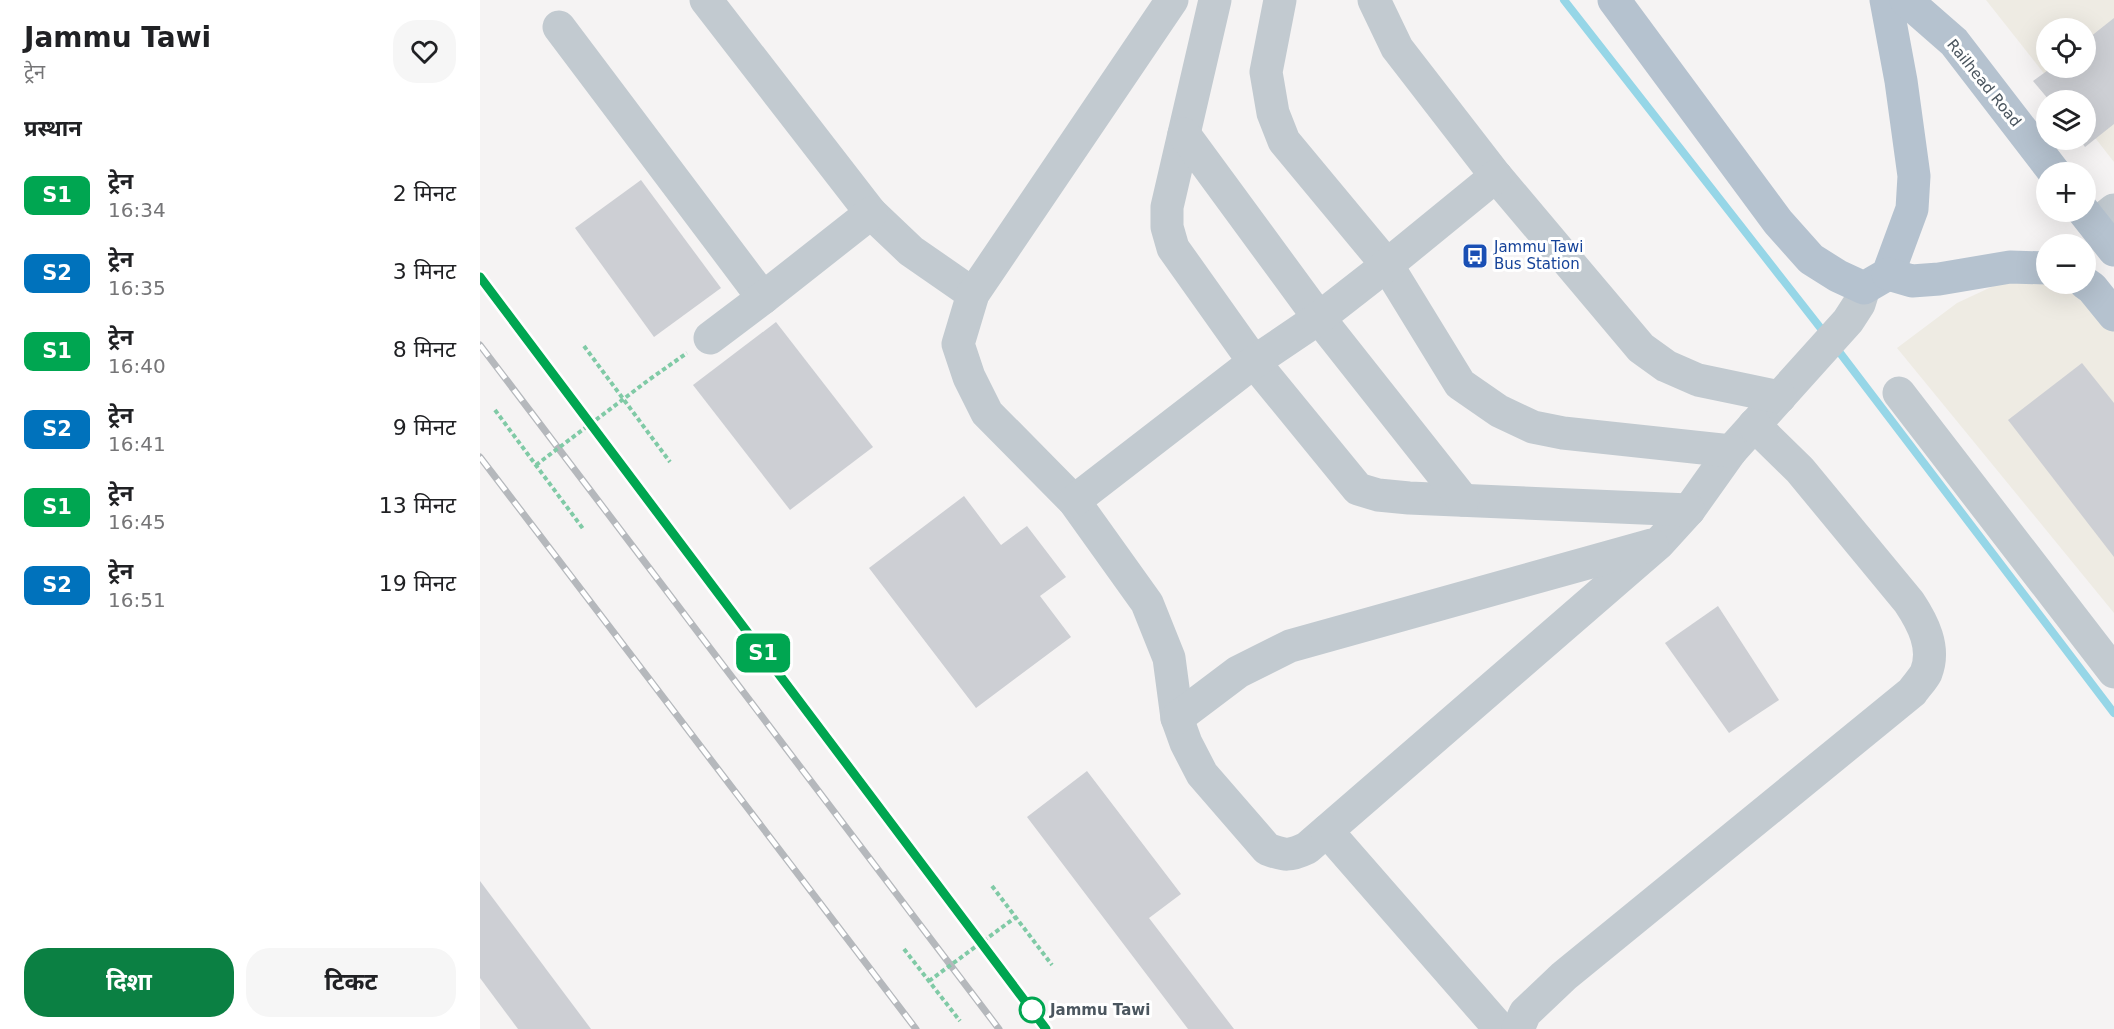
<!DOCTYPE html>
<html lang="hi">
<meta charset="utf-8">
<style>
body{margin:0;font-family:"DejaVu Sans","Noto Sans Devanagari",sans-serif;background:#f6f6f6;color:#202124;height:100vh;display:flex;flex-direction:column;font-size:22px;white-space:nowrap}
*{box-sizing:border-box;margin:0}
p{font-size:20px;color:#757577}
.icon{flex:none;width:33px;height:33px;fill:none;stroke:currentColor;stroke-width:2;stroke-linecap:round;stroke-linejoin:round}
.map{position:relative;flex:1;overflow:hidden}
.sheet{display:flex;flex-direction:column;background:#fff;width:480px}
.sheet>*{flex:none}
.badge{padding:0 12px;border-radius:9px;font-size:21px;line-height:39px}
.buttons{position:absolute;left:1556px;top:18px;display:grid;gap:12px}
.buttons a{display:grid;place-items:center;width:60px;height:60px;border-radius:50%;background:#fff;box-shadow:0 6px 24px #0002;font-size:30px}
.map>.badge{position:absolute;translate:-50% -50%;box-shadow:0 0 0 3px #fff}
h2{padding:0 24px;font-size:22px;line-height:54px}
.round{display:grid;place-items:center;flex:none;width:63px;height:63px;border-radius:24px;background:#f6f6f6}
.summary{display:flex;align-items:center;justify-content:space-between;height:102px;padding:0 24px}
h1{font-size:28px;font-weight:700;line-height:45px}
.action{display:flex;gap:12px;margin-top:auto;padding:12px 24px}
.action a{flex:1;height:69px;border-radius:24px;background:#0b8043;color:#fff;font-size:24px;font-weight:700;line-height:69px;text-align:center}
.action a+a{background:#f6f6f6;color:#202124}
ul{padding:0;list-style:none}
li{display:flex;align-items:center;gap:18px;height:78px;padding:0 24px}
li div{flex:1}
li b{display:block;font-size:22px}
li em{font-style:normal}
li .badge{min-width:66px;font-weight:700;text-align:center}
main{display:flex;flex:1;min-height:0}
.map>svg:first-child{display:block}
.commercial{fill:#eeebe3;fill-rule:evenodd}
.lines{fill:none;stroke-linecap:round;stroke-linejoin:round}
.stream{stroke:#96d6e7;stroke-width:8}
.building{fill:#cdcfd4}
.path{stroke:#80caa6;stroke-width:4;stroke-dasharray:4.5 3;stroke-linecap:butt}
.minor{stroke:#c2cad0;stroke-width:33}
.major{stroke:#b5c2cf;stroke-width:33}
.rail-casing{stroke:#b5b8bc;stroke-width:7}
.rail{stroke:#fff;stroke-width:4.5;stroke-dasharray:14;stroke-linecap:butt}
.path-bridge{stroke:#80caa6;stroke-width:4;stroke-dasharray:4.5 3;stroke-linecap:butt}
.line-casing{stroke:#fff;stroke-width:14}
.line{stroke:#00a651;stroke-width:9}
.stop-dot{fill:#fff;stroke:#00a651;stroke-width:3}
.labels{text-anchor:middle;stroke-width:6;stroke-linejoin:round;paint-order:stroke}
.street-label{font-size:15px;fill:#4b565f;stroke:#fff}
.transit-label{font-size:15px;fill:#164399;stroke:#fff;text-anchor:start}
.stop-label{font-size:15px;font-weight:bold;fill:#4b565f;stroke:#fff;text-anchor:start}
</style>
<main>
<section class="sheet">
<div class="summary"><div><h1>Jammu Tawi</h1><p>ट्रेन</p></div><a class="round"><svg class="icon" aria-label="heart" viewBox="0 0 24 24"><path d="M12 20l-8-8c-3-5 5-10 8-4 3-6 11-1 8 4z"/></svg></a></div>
<h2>प्रस्थान</h2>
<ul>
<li><span class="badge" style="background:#00a651;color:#fff">S1</span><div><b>ट्रेन</b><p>16:34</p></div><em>2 मिनट</em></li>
<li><span class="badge" style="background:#0072bc;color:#fff">S2</span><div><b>ट्रेन</b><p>16:35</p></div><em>3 मिनट</em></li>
<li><span class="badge" style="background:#00a651;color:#fff">S1</span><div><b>ट्रेन</b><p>16:40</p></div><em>8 मिनट</em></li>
<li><span class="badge" style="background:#0072bc;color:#fff">S2</span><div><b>ट्रेन</b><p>16:41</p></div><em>9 मिनट</em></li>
<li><span class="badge" style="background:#00a651;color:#fff">S1</span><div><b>ट्रेन</b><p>16:45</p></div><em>13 मिनट</em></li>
<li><span class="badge" style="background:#0072bc;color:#fff">S2</span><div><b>ट्रेन</b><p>16:51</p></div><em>19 मिनट</em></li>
</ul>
<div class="action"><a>दिशा</a><a>टिकट</a></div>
</section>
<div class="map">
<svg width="1634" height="1029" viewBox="0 0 1634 1029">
<rect width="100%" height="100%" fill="#f5f3f3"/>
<g class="commercial">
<path d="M1506 0H1634V162L1605 125V100H1585ZM1566 28H1605V68H1566Z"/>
<path d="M1537 275 1566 284H1579L1611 290 1634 315V613L1417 348 1477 303Z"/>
</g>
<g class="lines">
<g class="stream">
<path d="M1084 0 1346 335"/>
<path d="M1354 345 1634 713"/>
</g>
</g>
<g class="building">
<path d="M1634 18V124L1605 147 1600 140H1605V100H1569L1553 81 1571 68H1605V41Z"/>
<path d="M161 180 241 288 174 337 95 228Z"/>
<path d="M296 322 393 447 310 510 213 385Z"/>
<path d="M1602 363 1634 403V557L1528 420Z"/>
<path d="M484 496 521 545 547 526 586 577 560 596 591 637 496 708 389 568Z"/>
<path d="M1238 606 1299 700 1249 733 1185 643Z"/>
<path d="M607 771 701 894 669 918 754 1029H708L547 817Z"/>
<path d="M0 881 111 1029H38L0 978Z"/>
</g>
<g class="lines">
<g class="path">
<path d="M104 346 190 462"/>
<path d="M170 379 207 353"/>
<path d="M15 410 104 530"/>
<path d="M512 886 572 965"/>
<path d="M424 949 480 1021"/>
</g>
<g class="minor">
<path d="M226 0 391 213 431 251 493 294"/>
<path d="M692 0 493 294 478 344 489 377 507 413 594 501 667 603 689 658 697 718 706 743 722 774 787 849C805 856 810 856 827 848L1179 543 1209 510 1251 451 1368 321 1379 304 1384 288"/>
<path d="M735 0 687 207V227L693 248 774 362 878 489 898 495 929 498 1209 510"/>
<path d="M800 0 786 72 793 113 804 141 907 265 980 384 1019 411 1053 427 1083 433 1251 451"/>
<path d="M894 0 917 48 1016 176 1161 348 1186 366 1218 380 1300 397"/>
<path d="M79 27 283 298"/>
<path d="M704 134 839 318 983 500"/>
<path d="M1615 225 1634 210"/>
<path d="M230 338 283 298 391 213"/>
<path d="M1419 393 1634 672"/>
<path d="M594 501 774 362 839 318 907 265 1016 176"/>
<path d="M697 718 758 672 810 646 1172 545"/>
<path d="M847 831 1020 1029"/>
<path d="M1038 1029 1045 1013 1084 976 1432 692C1436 686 1443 679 1446 673 1456 648 1443 623 1429 602L1320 470 1274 425"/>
</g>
<g class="major">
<path d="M1134 0 1298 222 1331 259 1358 276 1384 288 1408 274 1432 209 1434 176 1421 81 1406 0"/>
<path d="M1426 0 1474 42 1574 172"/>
<path d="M1604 212 1634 250"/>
<path d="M1408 274 1432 281 1459 279 1530 267 1566 268"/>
<path d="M1605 283 1612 288 1634 315"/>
</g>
<g class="rail-casing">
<g id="rail">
<path d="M0 277 566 1029"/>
<path d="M0 345 519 1029"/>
<path d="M0 457 436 1029"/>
</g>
</g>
<use href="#rail" class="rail"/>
<g class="path-bridge">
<path d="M56 465 170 379"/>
<path d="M449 981 536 917"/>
</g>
</g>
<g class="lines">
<g class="line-casing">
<path id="line" d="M0 277 566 1029"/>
</g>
<use href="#line" class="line"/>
</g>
<defs>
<g id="bus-square" transform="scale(1.35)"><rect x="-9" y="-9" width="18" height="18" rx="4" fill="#1a4fb4" stroke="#fff"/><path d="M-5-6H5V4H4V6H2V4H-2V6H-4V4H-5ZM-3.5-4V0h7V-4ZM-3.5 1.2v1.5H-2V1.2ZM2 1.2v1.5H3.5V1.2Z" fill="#fff"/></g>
</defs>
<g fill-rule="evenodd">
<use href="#bus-square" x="995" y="256"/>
</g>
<circle class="stop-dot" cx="552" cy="1010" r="12"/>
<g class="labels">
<g class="street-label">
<text transform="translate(1504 83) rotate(51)" y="5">Railhead Road</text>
</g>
<g class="transit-label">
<text x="1014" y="252">Jammu Tawi<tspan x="1014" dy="17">Bus Station</tspan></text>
</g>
<g class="stop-label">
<text x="570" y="1015">Jammu Tawi</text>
</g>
</g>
</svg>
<div class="buttons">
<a><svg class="icon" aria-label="locate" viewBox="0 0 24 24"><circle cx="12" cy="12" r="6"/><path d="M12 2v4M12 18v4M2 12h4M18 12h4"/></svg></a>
<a><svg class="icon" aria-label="layers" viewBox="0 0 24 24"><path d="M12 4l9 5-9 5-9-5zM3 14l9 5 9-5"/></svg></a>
<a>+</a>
<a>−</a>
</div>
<b class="badge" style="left:283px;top:653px;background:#00a651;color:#fff">S1</b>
</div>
</main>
